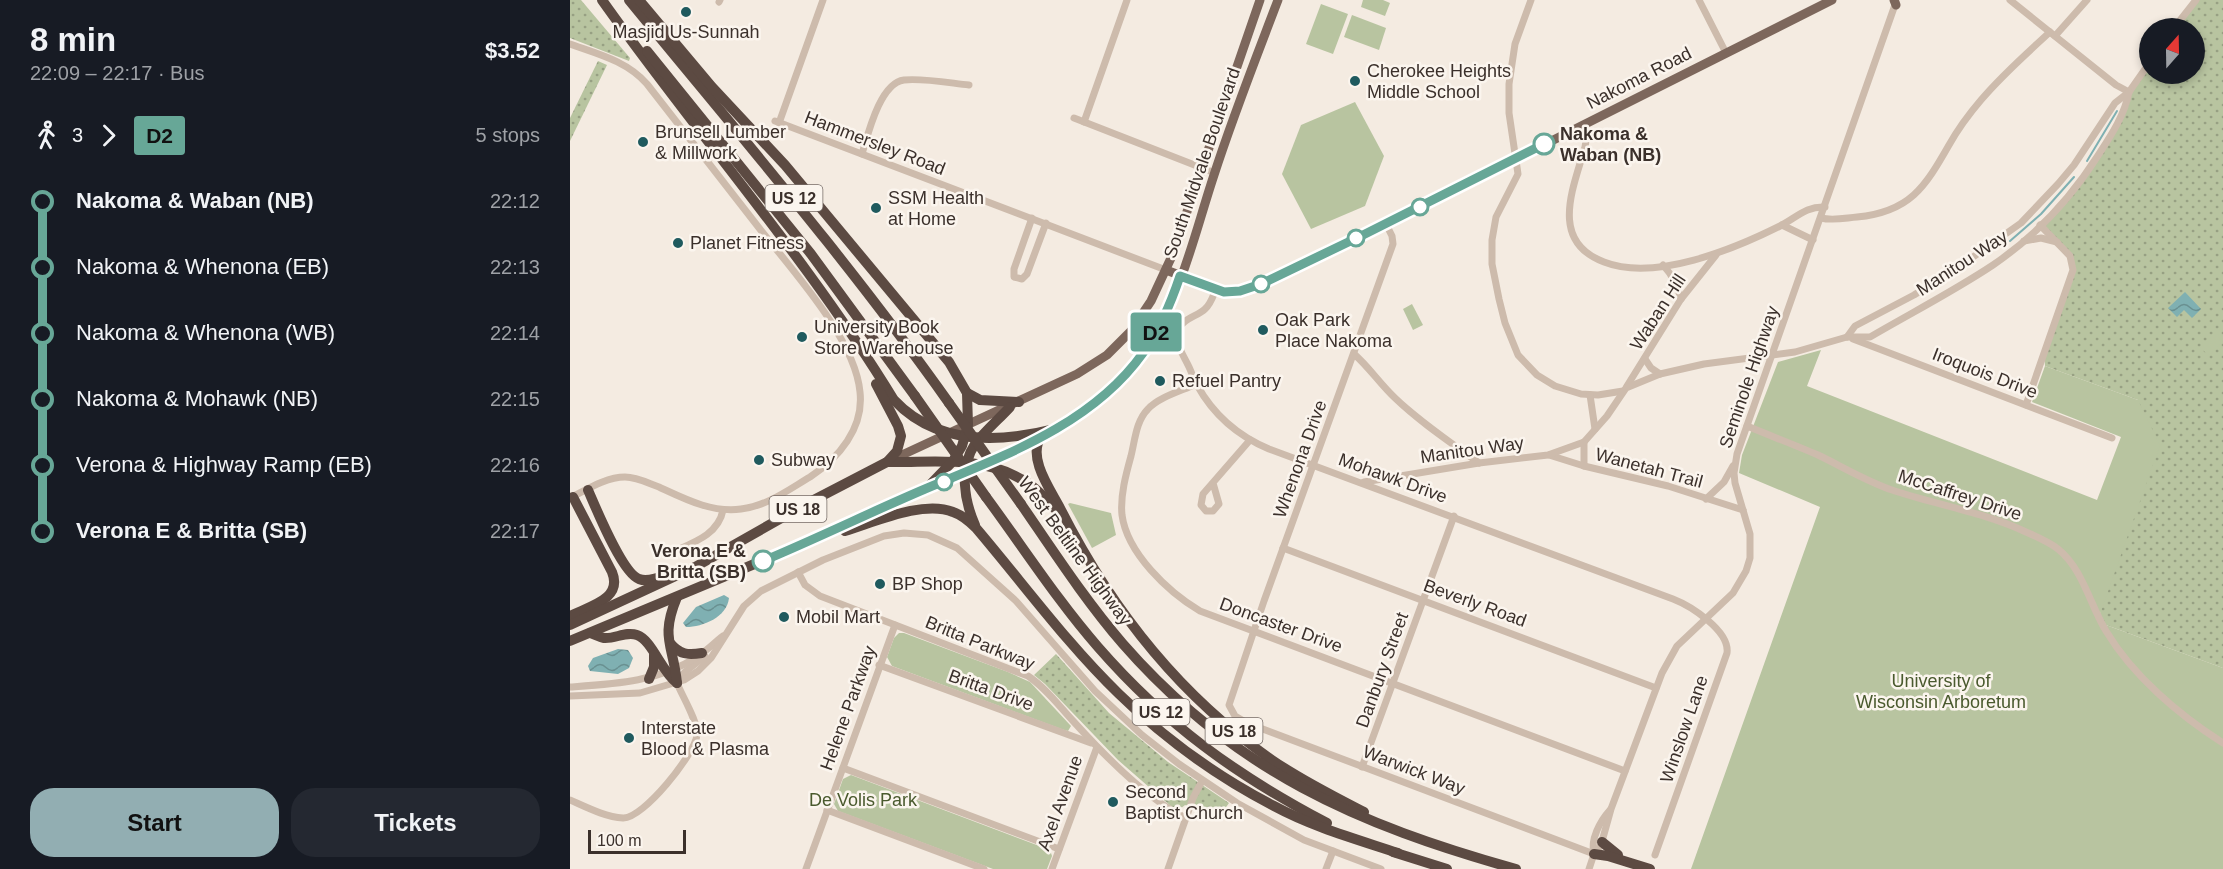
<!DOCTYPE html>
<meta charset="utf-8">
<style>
body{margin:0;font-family:Arial,sans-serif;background:#242831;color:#f1f3f6;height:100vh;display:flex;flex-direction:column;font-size:22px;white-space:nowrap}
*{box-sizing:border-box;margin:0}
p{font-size:20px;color:#9ea1a6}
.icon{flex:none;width:33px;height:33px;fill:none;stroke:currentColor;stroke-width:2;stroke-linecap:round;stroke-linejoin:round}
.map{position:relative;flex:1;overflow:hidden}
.side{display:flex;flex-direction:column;background:#171b24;width:570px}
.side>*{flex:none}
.badge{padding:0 12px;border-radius:4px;font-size:21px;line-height:39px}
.needle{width:39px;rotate:20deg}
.tools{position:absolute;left:1569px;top:18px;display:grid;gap:12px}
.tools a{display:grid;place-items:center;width:66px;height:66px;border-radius:50%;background:#171b24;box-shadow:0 3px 9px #0003;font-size:30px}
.scale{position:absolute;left:18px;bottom:15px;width:98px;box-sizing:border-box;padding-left:6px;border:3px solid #3b302b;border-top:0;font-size:16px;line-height:21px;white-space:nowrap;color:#3b302b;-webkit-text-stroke:4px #fbf5ee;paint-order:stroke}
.map>.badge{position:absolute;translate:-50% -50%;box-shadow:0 0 0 3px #fff}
.legs{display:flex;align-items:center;gap:9px;height:66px;padding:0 30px;font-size:20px}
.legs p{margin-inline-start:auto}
.headline{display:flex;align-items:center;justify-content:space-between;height:102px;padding:0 30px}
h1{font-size:33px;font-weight:700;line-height:45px}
.button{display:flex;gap:12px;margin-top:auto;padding:12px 30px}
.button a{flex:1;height:69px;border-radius:24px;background:#92aeb2;color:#111;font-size:24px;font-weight:700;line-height:69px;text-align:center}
.button a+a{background:#242831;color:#f1f3f6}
ul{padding:0 30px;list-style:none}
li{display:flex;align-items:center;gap:21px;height:66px;font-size:22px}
li i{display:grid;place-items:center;width:9px;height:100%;margin:0 8px;background:currentColor}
li i::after{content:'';width:15px;height:15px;margin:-8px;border:4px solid;border-radius:50%;background:#171b24}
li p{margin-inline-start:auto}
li:first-child i{background:linear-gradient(#0000 50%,currentColor 0)}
li:last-child i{background:linear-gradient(currentColor 50%,#0000 0)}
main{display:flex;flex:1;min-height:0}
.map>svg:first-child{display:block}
.grass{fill:url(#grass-dots)}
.park{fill:#b8c4a0}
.water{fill:url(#water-waves)}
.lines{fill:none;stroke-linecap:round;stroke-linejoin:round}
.stream{stroke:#7fb0b2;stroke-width:2}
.minor{stroke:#cdbbac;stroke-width:7}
.major{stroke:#7d675c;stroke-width:9}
.highway{stroke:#5c4a42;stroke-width:10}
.highway-bridge{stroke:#5c4a42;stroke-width:10}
.line-1-casing{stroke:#fff;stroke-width:14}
.line-1{stroke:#67a797;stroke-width:9}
.poi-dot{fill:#1f5a5e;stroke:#fbf5ee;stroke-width:2}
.stop-1-dot{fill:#fff;stroke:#67a797;stroke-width:3}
.labels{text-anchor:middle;stroke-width:5;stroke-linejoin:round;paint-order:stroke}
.shield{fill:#fbf5ee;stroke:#756b66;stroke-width:1.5}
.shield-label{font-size:16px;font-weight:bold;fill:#3b302b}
.poi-label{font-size:18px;fill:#3b302b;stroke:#fbf5ee;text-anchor:start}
.street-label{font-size:18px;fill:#3b302b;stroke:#fbf5ee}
.stop-label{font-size:18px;font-weight:bold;fill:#3b302b;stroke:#fbf5ee;text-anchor:start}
.park-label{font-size:18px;fill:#4a5a2e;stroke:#fbf5ee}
</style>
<main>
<section class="side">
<div class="headline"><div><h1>8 min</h1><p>22:09 – 22:17 · Bus</p></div><b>$3.52</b></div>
<div class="legs"><svg class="icon" aria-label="walk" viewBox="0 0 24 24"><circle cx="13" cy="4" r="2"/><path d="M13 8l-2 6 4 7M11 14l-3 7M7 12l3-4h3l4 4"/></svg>3<svg class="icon" aria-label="forward" viewBox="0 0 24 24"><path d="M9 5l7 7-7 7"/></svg><b class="badge" style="background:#67a797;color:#111">D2</b><p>5 stops</p></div>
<ul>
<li><i style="color:#67a797"></i><b>Nakoma &amp; Waban (NB)</b><p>22:12</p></li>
<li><i style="color:#67a797"></i><span>Nakoma &amp; Whenona (EB)</span><p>22:13</p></li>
<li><i style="color:#67a797"></i><span>Nakoma &amp; Whenona (WB)</span><p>22:14</p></li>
<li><i style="color:#67a797"></i><span>Nakoma &amp; Mohawk (NB)</span><p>22:15</p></li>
<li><i style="color:#67a797"></i><span>Verona &amp; Highway Ramp (EB)</span><p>22:16</p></li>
<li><i style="color:#67a797"></i><b>Verona E &amp; Britta (SB)</b><p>22:17</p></li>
</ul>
<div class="button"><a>Start</a><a>Tickets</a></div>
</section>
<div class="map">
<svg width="1653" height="869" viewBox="0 0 1653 869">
<defs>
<pattern id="grass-dots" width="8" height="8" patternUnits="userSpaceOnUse" patternTransform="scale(1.5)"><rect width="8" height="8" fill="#b8c4a0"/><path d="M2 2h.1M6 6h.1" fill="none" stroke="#97a083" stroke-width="1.8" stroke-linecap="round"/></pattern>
<pattern id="water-waves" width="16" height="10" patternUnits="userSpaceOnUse" patternTransform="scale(1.5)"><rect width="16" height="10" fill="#7fb0b2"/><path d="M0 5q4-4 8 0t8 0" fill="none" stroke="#699091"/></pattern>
</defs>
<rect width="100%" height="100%" fill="#f4ebe1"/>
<g class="grass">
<path d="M0 0H11L60 58 59 61 0 38Z"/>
<path d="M1626 0H1653V668L1536 625 1530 614 1568 400 1475 366 1474 354 1503 264 1470 225 1482 214 1538 141 1559 92 1579 62 1580 74H1624V28H1604Z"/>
<path d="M28 61 37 65 0 141V118Z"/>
<path d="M486 654 539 713 598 762 659 803 649 817 615 805 610 809 603 808 548 760 475 684 464 675Z"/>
</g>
<g class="park">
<path d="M793 0H813L820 3 815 16 791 7Z"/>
<path d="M751 4 778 14 763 54 736 44Z"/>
<path d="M782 15 816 28 809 50 774 37Z"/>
<path d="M785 102 814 156 795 206 741 229 712 174 731 125Z"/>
<path d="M842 304 853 325 843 330 833 309Z"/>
<path d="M1647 332 1653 338V341L1639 356 1631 348Z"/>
<path d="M1251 350 1237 386 1527 500 1551 437 1462 402 1475 366 1568 400 1590 445 1530 614 1536 625 1653 668V869H1121L1250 507 1169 473 1172 455 1208 362Z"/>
<path d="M500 503 541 513 546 535 522 548 498 504Z"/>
<path d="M329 633H334L438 672 460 682 501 726 498 731 494 730 322 666 317 657 324 638Z"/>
<path d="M281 775 480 850 482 856 477 869H423L268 811 264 804 273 779Z"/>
</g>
<g class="water">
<path d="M1615 292 1631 309 1622 318 1614 310 1607 317 1598 308Z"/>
<path d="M154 595 159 598C157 617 133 627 116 627L113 623 126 607Z"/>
<path d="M48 649 58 650 63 658 59 668 48 674 20 671 18 666 23 658Z"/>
</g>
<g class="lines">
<g class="stream">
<path d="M1517 161 1547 111"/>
<path d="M1440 241 1471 214 1504 177"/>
</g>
<g class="minor">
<path d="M961 0 945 44 939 84V113L948 174 926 217 922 240V264L929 299 935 323 948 355 967 375 985 386 1011 394 1028 395 1053 391"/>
<path d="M1129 0 1156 53"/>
<path d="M1440 0 1546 85 1559 92"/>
<path d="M149 2 150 0"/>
<path d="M1604 28 1626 0"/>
<path d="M1485 36 1517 0"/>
<path d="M0 44C28 54 57 61 77 84 114 131 149 177 186 224 219 267 285 337 290 392 294 428 269 458 240 477 218 490 197 506 171 509 142 513 115 499 89 487 78 483 67 477 55 477 36 477 16 490 0 498"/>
<path d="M504 118 645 173"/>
<path d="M205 121 596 270"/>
<path d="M514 122 557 0"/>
<path d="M209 123 253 0"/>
<path d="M1011 126 1016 141 1015 147C1003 189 979 241 1034 262 1085 282 1164 249 1210 226 1226 218 1236 206 1255 207"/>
<path d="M292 154C298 134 310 83 334 80 353 78 380 83 399 85"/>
<path d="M462 218 444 269V277L452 279 457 274 476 223"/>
<path d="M1251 218C1263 221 1275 218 1287 217 1340 212 1355 187 1379 145 1388 129 1399 114 1411 100 1432 75 1456 54 1480 32"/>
<path d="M816 224 822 236 823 244 694 601 659 705 665 716 677 723 1024 854"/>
<path d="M1212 225 1243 240"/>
<path d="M1454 241 1471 238 1487 242"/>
<path d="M1093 265C1103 276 1107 285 1111 299"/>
<path d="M646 289C643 296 641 304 635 309 628 316 614 318 609 328 603 339 612 353 617 363 621 370 623 378 627 385 643 414 668 436 699 449L1103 599C1121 606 1160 631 1157 653L1085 855"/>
<path d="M1277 337 1285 326 1344 295 1389 267 1451 223 1488 184 1504 165 1545 103 1559 92 1580 62"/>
<path d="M1283 339 1542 438"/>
<path d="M784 354C799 367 810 384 825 398 850 422 880 442 909 463"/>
<path d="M1075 359 1081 368 1090 374"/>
<path d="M626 384C611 391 589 397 578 409 566 421 565 440 561 456 556 474 550 496 552 515 557 553 598 592 630 611L1055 771"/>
<path d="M1057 386 1111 299 1146 255"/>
<path d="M1020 395 1025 429"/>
<path d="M1456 405 1503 270 1500 256 1470 225"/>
<path d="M1177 426C1201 436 1225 445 1248 455 1273 467 1296 481 1322 490 1367 505 1413 512 1456 532 1467 537 1479 542 1488 549 1513 569 1520 605 1536 631 1563 676 1609 715 1653 743"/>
<path d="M1014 442V466"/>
<path d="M979 455 1014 466 1098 486 1173 510"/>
<path d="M794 482 909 463 978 455 1014 442 1037 416 1056 388 1090 374 1134 364 1225 352 1277 337H1300C1341 313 1384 291 1423 265 1464 237 1500 199 1527 157 1540 137 1554 117 1559 92"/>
<path d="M643 483 649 504 643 511H636L631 505 633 494 680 440"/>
<path d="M1136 499 1154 482 1163 466"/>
<path d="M713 548 1086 688"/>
<path d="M96 555C118 544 148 537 153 510"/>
<path d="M228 572 235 585 250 596 458 676C476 688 489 706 504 722 533 754 577 800 616 818"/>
<path d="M309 665 521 743"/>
<path d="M108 681 115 672 135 656"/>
<path d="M0 687C45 684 88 682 127 657 136 651 144 643 153 636"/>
<path d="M0 696 70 693 114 680 128 671 141 658 174 606 191 591 253 560 314 536 334 533 358 535 387 548 446 601 525 691 572 735 609 764 667 803 734 840 811 869"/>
<path d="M792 767 884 516"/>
<path d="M273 768 489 849"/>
<path d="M0 800C16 807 35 817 53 818 73 819 125 754 127 735 128 721 112 696 107 683"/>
<path d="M257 810 414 869"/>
<path d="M1024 854C1020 840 1030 821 1040 810"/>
<path d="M236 869 325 625"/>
<path d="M482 869 527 747"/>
<path d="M598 869 623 798 632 781"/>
<path d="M756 869 763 851"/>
<path d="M1019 869 1024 854 1031 845 1041 809 1092 673 1107 646 1163 593 1176 571 1180 558V534L1165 483 1164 473 1167 454 1326 2"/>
</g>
<g class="major">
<path d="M1324 0 1326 5"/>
<path d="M596 270 654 292 670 291 691 284 816 224 1262 0"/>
<path d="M319 461 507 374 537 355 561 331 581 301 601 258 690 0"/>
<path d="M415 465C467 439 520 414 559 370 607 318 622 241 644 175 663 116 686 58 708 0"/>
<path d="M357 488 400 471"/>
</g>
<g class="highway">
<path d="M32 0C127 134 238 259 324 400 366 445 429 443 484 429"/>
<path d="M59 0C168 133 280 263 379 403"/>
<path d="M77 51 241 254 345 396"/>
<path d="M397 393 410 400 449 402"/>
<path d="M471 437C457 457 480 489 490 508 541 609 608 695 702 760 731 780 763 796 794 812"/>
<path d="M317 462C363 463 409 455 451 479 466 487 478 501 489 513"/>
<path d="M18 490C26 508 52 573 69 579 79 583 93 576 102 573"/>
<path d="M416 497C453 547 487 600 528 647 595 724 666 775 757 823"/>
<path d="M451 504C484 552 515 600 553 644 664 771 788 825 946 869"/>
<path d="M405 525C394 500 389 468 405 444 415 431 429 419 440 407"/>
<path d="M275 531C305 522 353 500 383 512 392 515 399 521 406 528 452 582 498 645 549 694 594 738 648 777 704 806 743 827 786 839 828 853"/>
<path d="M0 616C20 606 53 599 42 572L3 497"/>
<path d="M0 625 125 567 238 503 317 462 327 451 331 436 328 426 306 384"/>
<path d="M20 633C24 634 29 637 34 638 45 639 56 631 67 635 82 640 91 671 107 683"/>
<path d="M0 641 242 540 357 488 383 461 392 446 398 425 397 393 379 362 215 165 142 87 69 0"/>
<path d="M100 643C110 655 118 655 132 653"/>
<path d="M79 679 84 667V655"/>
<path d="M107 683C103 644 90 638 107 597"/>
<path d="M1032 842 1048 855"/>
<path d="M823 852 877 869"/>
<path d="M1024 854 1038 856 1080 869"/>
</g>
<g class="highway-bridge">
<path d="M345 396 416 497"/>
<path d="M379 403 451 504"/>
</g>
</g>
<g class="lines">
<g class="line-1-casing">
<path id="line-1" d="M193 561C248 538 301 512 355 489 433 456 522 425 573 353 590 329 601 303 610 276L654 292 670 291 691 284 795 234 974 144"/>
</g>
<use href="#line-1" class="line-1"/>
</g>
<g class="poi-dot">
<circle cx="116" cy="12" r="6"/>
<circle cx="785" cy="81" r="6"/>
<circle cx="73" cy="142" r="6"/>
<circle cx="306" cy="208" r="6"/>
<circle cx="108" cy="243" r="6"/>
<circle cx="693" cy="330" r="6"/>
<circle cx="232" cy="337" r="6"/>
<circle cx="590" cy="381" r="6"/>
<circle cx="189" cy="460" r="6"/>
<circle cx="310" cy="584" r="6"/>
<circle cx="214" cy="617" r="6"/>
<circle cx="59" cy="738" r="6"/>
<circle cx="543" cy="802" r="6"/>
</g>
<g class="stop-1-dot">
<circle cx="974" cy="144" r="10"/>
<circle cx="850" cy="207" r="8"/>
<circle cx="786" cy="238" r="8"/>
<circle cx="691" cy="284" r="8"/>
<circle cx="374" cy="482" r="8"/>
<circle cx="193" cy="561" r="10"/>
</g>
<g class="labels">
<g class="shield">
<rect x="195.5" y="185" width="57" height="26" rx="4.5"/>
<rect x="199.5" y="496" width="57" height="26" rx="4.5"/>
<rect x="562.5" y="699" width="57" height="26" rx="4.5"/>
<rect x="635.5" y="718" width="57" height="26" rx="4.5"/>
</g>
<g class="shield-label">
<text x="224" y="204">US 12</text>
<text x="228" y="515">US 18</text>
<text x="591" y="718">US 12</text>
<text x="664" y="737">US 18</text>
</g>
<g class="poi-label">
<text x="116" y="38" text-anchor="middle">Masjid Us-Sunnah</text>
<text x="797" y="77">Cherokee Heights<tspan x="797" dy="21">Middle School</tspan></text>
<text x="85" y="138">Brunsell Lumber<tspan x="85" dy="21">&amp; Millwork</tspan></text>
<text x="318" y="204">SSM Health<tspan x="318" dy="21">at Home</tspan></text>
<text x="120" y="249">Planet Fitness</text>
<text x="705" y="326">Oak Park<tspan x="705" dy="21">Place Nakoma</tspan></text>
<text x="244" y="333">University Book<tspan x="244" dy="21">Store Warehouse</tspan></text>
<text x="602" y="387">Refuel Pantry</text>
<text x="201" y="466">Subway</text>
<text x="322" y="590">BP Shop</text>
<text x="226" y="623">Mobil Mart</text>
<text x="71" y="734">Interstate<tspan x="71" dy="21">Blood &amp; Plasma</tspan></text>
<text x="555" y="798">Second<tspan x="555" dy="21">Baptist Church</tspan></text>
</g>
<g class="street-label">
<text transform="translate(1069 78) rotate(-27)" y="6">Nakoma Road</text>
<text transform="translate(305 143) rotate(21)" y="6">Hammersley Road</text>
<text transform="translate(632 163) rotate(-71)" y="6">South Midvale Boulevard</text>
<text transform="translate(1392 263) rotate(-33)" y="6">Manitou Way</text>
<text transform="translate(1088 312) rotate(-57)" y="6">Waban Hill</text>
<text transform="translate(1415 373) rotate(21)" y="6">Iroquois Drive</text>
<text transform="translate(1179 377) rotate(-71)" y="6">Seminole Highway</text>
<text transform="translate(902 450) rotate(-8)" y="6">Manitou Way</text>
<text transform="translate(730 459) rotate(-70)" y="6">Whenona Drive</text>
<text transform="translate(1079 468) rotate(15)" y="6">Wanetah Trail</text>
<text transform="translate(823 478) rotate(20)" y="6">Mohawk Drive</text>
<text transform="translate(1390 495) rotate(18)" y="6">McCaffrey Drive</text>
<text transform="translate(505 551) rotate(54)" y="6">West Beltline Highway</text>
<text transform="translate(905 603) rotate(20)" y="6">Beverly Road</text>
<text transform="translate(711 625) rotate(20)" y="6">Doncaster Drive</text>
<text transform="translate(410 643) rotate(22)" y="6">Britta Parkway</text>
<text transform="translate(812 670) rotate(-70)" y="6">Danbury Street</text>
<text transform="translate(421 690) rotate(20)" y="6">Britta Drive</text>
<text transform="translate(278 708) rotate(-70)" y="6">Helene Parkway</text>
<text transform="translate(1114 729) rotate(-71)" y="6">Winslow Lane</text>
<text transform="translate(844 770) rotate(21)" y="6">Warwick Way</text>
<text transform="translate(490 803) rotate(-70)" y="6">Axel Avenue</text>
</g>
<g class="stop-label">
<text x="990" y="140">Nakoma &amp;<tspan x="990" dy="21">Waban (NB)</tspan></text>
<text x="176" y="557" text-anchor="end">Verona E &amp;<tspan x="176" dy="21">Britta (SB)</tspan></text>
</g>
<g class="park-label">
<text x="1371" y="687">University of<tspan x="1371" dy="21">Wisconsin Arboretum</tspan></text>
<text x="293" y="806">De Volis Park</text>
</g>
</g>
</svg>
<div class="tools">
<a><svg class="needle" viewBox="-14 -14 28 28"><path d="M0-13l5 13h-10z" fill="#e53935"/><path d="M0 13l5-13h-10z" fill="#9ea1a6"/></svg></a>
</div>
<div class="scale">100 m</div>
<b class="badge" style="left:586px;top:332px;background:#67a797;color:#111">D2</b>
</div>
</main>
